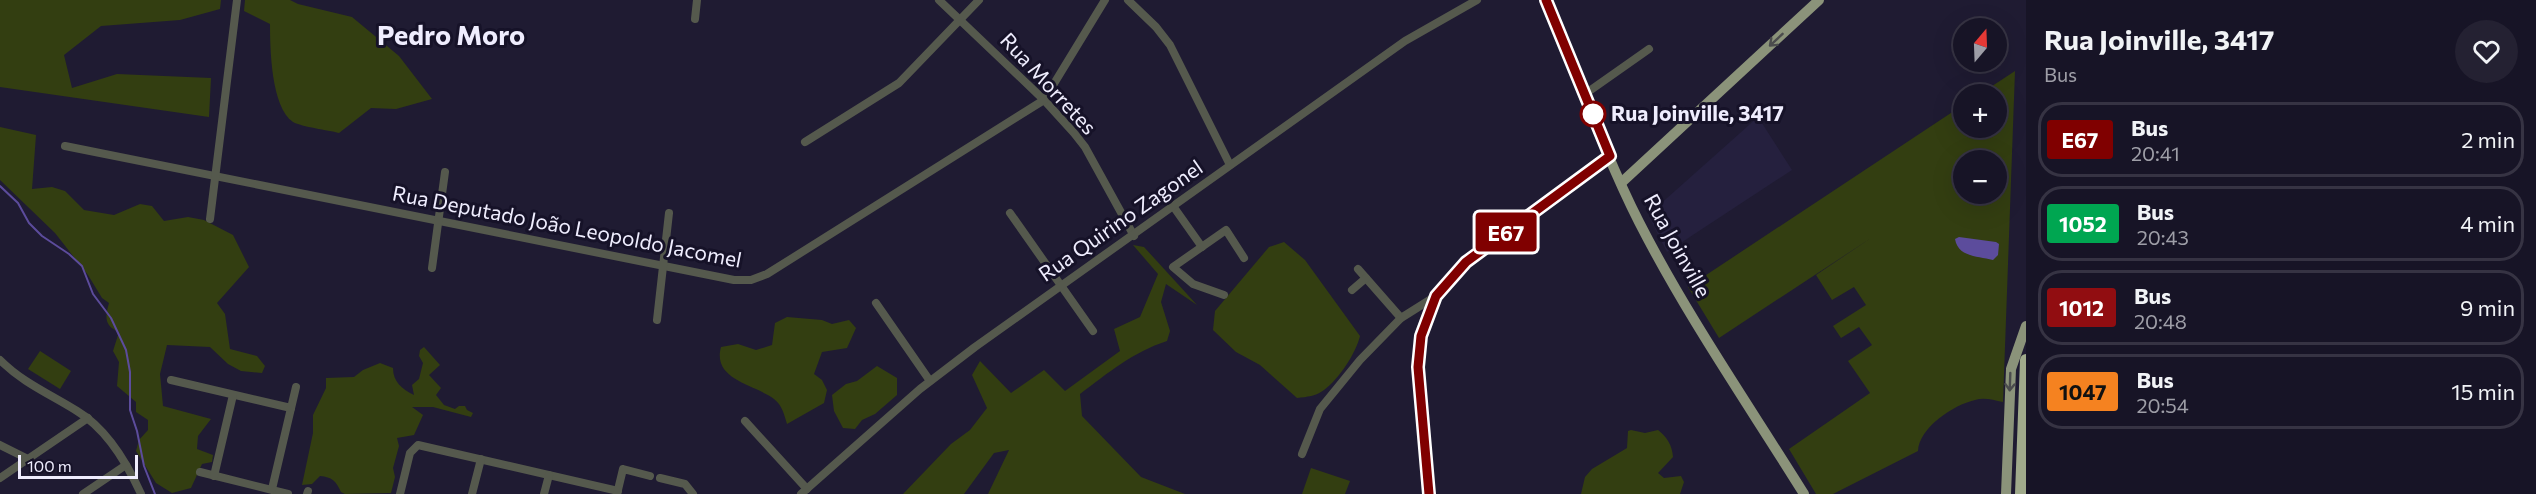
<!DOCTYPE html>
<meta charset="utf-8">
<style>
body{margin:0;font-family:Commissioner,sans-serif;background:#242132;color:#f1f3f6;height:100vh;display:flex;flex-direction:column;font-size:22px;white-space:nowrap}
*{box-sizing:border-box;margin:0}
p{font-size:20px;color:#9e9ea7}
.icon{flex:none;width:33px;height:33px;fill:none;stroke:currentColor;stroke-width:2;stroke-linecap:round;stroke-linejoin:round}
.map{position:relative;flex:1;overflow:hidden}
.details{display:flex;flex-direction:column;background:#171426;width:510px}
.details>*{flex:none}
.badge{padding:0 12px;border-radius:4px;font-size:21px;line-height:39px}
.needle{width:39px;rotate:19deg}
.fabs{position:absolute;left:1953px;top:18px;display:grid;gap:12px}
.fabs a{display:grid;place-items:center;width:54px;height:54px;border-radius:50%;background:#171426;box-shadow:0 6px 24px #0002,0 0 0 2px #363343;font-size:30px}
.scale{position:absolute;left:18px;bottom:15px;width:120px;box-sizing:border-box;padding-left:6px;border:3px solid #efedfe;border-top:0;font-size:16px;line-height:21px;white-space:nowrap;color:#efedfe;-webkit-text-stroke:4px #161228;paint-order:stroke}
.map>.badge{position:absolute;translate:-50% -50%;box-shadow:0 0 0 3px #fff}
.round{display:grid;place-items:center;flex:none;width:63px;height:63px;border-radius:32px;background:#242132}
.overview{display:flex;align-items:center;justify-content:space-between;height:102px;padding:0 18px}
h1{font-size:28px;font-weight:700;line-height:45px}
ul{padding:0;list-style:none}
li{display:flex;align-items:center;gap:18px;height:75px;margin:0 12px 9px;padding:0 6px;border:3px solid #363343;border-radius:24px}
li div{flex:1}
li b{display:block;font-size:22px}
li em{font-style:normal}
li .badge{min-width:66px;font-weight:700;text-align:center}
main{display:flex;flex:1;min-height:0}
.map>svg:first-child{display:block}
.built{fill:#25203e}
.green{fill:#333e11;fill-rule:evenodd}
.water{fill:#5c4c9c}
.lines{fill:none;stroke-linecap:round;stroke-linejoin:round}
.stream{stroke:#5c4c9c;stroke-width:2}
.minor{stroke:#55594d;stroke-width:8}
.major{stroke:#8b937a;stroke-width:10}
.highway{stroke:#a0aa8b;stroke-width:12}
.oneway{stroke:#4b4c4d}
.line-casing{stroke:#fff;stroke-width:14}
.line{stroke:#800000;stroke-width:9}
.stop-dot{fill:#fff;stroke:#800000;stroke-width:3}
.labels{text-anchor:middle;stroke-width:6;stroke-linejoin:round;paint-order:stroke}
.street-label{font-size:21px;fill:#efedfe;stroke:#161228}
.stop-label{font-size:21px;font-weight:bold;fill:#efedfe;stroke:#161228;text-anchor:start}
.district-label{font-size:27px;font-weight:bold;fill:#efedfe;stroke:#161228}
</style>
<main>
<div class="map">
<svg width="2026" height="494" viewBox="0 0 2026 494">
<rect width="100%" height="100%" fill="#1f1b32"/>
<path class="built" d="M1758 117 1792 170 1667 252 1648 215Z"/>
<g class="green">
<path d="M0 0H221L220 9 180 20 101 26 64 55 72 88 117 74 211 78 209 117 0 87Z"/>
<path d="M245 0H290L298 4 352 17 399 56 432 99 396 109 371 108 339 133C328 130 302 127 293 122 271 107 270 48 270 24L244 11Z"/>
<path d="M2015 71 2003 402C1993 400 1984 397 1975 400 1953 405 1919 428 1918 451L1833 494H1816L1789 449 1870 393 1848 361 1872 345 1859 327 1841 338 1833 326 1866 305 1854 287 1832 300 1816 275 1871 238 1719 338 1688 287 1963 105 1964 128H1996V94H1980ZM1964 160H1996V194H1964Z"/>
<path d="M0 127 36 135 32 189 52 187 65 191 84 210 114 215 140 204 152 206 164 221 188 217 204 220 233 235 249 267 217 303 225 314 230 349 257 356 265 366 262 373 241 371 228 364 210 347 167 345 160 374 163 406 211 419 198 436 197 449 213 455 212 462 202 464 191 488 172 493 156 483 136 451 139 440 148 430V420L136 412V402L117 386 119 362 113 351 119 332C104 326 105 317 109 303L102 298 88 275 55 233 0 180Z"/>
<path d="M1284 242 1305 260 1360 336C1356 353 1339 379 1324 390 1316 396 1307 397 1297 398L1260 365 1236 352 1213 330 1215 311 1269 247Z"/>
<path d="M1133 245 1144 247 1197 305 1166 284 1161 302 1170 331 1167 341C1133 352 1108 373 1080 394L1082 416 1141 477 1185 494H988L1009 450 994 453 964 494H903L951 444 970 430 987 408 972 375 980 361 1011 393 1044 370 1065 391 1120 351 1114 329 1140 317 1158 274Z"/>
<path d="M787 317 822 320 832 324 849 320 856 328 847 348 822 352 814 374 822 380 827 390 824 403 787 424C784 414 782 405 774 399 754 384 712 380 721 347L738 344 756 350 772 345 775 323Z"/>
<path d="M424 347 440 365 429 375 441 388 436 395 444 405 455 409 459 406H465L467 410 473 413 471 417 433 407H412L423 415 414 435 397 438 399 446 393 468 395 477 391 493 345 494 341 492C336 481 332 477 320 476L312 484 302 485 313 433V415L326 388V378L354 377 363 370 380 363 393 368C393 382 402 389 414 395L412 385 419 379 423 363 419 356 420 350Z"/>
<path d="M40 351 71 371 60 389 28 369Z"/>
<path d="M877 366 897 378V395L875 414 862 420 855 429 843 428 834 411 832 395 846 384 857 381Z"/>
<path d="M1631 430 1645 433 1658 430C1667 437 1672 445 1673 457L1658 473 1664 478 1681 476 1684 482 1680 494H1581L1585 477 1592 469 1627 448 1628 431Z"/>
<path d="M1311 468 1350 481 1345 494H1302Z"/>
</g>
<path class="water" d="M1959 237 1996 242 1999 244 1998 255 1993 260C1977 256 1958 257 1955 239Z"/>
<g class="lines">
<path class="stream" d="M0 186 18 203 29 223 42 236 69 254 82 266 93 294 111 318 126 350 130 372V410L137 431 144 466 155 494"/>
<g class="minor">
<path d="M939 0 1044 100 1074 133 1085 147 1134 236"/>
<path d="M1128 0 1156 27 1170 45 1230 165"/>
<path d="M695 19 697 0"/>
<path d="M1585 94 1649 49"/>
<path d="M805 142 899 83 979 0"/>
<path d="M65 146 734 280H751L767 274 1044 100 1105 0"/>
<path d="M1173 206 1202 247"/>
<path d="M1010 213 1093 331"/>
<path d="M210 219 237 0"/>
<path d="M432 268 445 172"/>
<path d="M1358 269 1401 318"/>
<path d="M1352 290 1366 278"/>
<path d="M1224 295 1193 284 1173 267 1226 230 1244 258"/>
<path d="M876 303 930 381"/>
<path d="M657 320 669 213"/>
<path d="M0 360C23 383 50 394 77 411 107 429 127 463 141 494"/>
<path d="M171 380 291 408"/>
<path d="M745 421 807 489"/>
<path d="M0 445 28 459"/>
<path d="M1302 454 1320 409 1360 360 1401 318 1436 296"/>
<path d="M200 472 288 494"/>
<path d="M214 476 233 395"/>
<path d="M0 478 88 418"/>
<path d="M660 478 685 484 693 494"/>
<path d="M272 489 296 387"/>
<path d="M83 494 126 465"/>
<path d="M307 494 308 491"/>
<path d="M400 494 410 453 418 445 618 491"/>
<path d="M472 494 481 459"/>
<path d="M544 494 549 475"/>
<path d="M617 494 623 469 650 476"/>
<path d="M801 494 920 389 975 347 1405 41 1477 0"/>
<path d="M1429 494 1418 367 1421 336 1424 321 1436 296 1449 278 1477 254 1610 156"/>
</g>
<g class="major">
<path d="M1546 0C1577 74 1603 151 1639 222 1687 316 1748 404 1804 494"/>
<path d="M1621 183 1819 0"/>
<path d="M2006 494 2011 369 2026 326"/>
</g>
<path class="highway" d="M2021 494 2026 360"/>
</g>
<defs><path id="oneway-shaft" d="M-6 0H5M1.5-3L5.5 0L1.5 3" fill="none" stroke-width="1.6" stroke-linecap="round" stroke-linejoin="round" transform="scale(1.5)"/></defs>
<g class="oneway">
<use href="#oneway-shaft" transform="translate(1776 40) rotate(137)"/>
<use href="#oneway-shaft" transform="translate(2010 382) rotate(92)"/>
</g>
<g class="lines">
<g class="line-casing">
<path id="line" d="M1429 494 1418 367 1421 336 1436 296 1466 262 1610 156 1546 0"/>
</g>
<use href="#line" class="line"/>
</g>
<circle class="stop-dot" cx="1593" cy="114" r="12"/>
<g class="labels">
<g class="street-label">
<text transform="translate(1048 84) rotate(47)" y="7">Rua Morretes</text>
<text transform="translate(1121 221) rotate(-35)" y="7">Rua Quirino Zagonel</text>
<text transform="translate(567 227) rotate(11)" y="7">Rua Deputado João Leopoldo Jacomel</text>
<text transform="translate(1677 246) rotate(61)" y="7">Rua Joinville</text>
</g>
<g class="stop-label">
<text x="1611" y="121">Rua Joinville, 3417</text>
</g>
<g class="district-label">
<text x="451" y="45">Pedro Moro</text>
</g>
</g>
</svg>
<div class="fabs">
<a><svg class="needle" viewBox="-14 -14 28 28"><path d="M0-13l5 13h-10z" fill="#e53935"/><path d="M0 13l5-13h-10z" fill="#9e9ea7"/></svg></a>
<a>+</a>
<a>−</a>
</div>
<div class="scale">100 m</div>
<b class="badge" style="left:1506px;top:232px;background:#800000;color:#fff">E67</b>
</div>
<section class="details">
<div class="overview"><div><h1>Rua Joinville, 3417</h1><p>Bus</p></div><a class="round"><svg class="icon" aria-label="heart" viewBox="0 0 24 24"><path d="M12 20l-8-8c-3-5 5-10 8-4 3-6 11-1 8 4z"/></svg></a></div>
<ul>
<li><span class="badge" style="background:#800000;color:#fff">E67</span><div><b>Bus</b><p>20:41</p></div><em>2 min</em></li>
<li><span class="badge" style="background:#00a651;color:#fff">1052</span><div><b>Bus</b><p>20:43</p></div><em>4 min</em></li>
<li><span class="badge" style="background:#910d11;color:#fff">1012</span><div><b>Bus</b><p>20:48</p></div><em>9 min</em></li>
<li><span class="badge" style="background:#f58220;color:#111">1047</span><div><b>Bus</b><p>20:54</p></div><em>15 min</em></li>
</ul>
</section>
</main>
